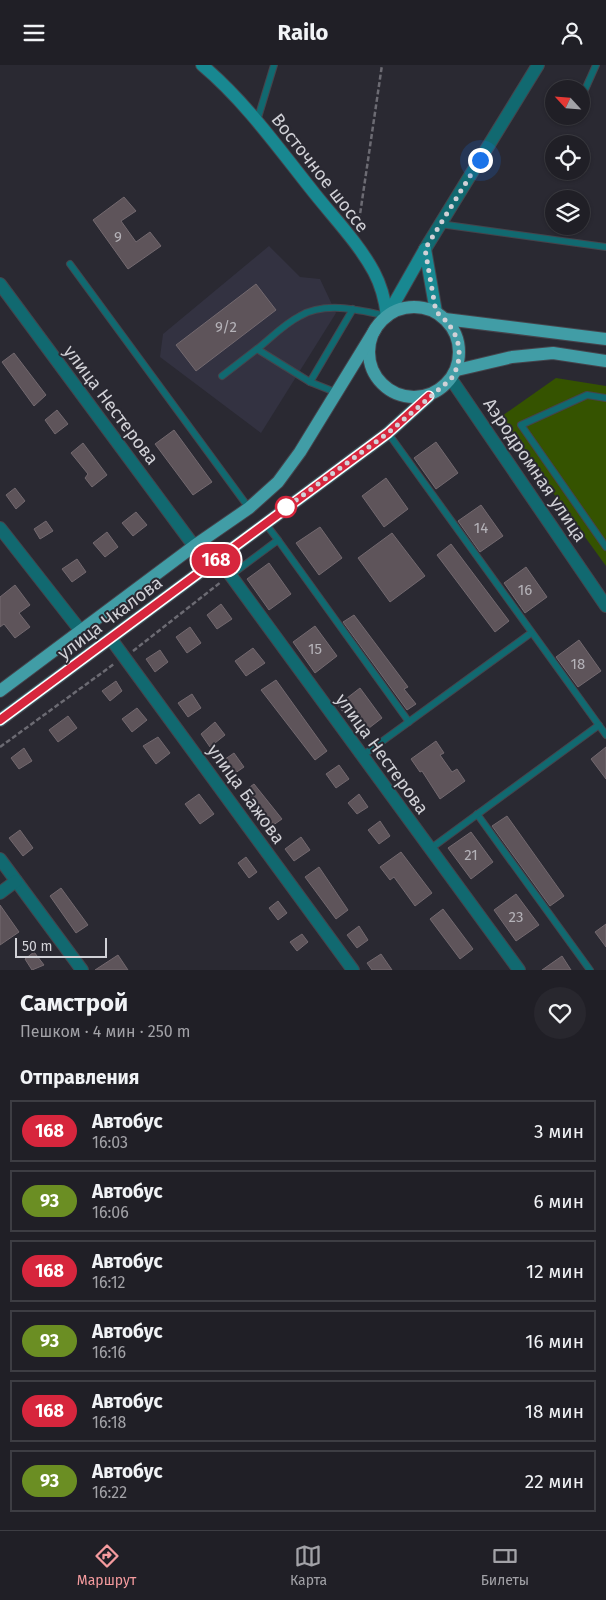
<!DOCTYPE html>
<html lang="ru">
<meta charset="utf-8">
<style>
body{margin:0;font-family:"Fira Sans",sans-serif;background:#28272e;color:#f1f3f6;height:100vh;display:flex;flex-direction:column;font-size:19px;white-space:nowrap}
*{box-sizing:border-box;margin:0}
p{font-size:16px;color:#a2a2a7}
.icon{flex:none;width:28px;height:28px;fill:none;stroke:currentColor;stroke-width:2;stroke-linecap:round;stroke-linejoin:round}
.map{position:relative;height:905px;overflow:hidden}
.details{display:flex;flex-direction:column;background:#201f26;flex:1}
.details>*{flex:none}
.badge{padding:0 10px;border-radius:16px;font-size:18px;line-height:32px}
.needle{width:32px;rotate:296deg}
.tools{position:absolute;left:545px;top:15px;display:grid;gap:10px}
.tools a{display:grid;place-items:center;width:45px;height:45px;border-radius:50%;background:#201f26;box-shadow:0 1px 4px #0004,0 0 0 1px #3d3d43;font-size:25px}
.scale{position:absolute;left:15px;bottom:12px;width:92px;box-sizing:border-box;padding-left:5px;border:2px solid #d1d1d7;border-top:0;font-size:14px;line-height:18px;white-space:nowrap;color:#d1d1d7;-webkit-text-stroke:4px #2a2932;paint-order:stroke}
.you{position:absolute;width:25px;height:25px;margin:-12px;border:4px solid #fff;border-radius:50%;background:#1a73e8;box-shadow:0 0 0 8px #1a73e833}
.map>.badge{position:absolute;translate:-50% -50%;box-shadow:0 0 0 2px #fff}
h2{padding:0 20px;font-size:19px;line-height:45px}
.round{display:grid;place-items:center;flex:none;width:52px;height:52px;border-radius:26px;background:#28272e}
.overview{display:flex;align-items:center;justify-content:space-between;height:85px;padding:0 20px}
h1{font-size:24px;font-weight:700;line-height:38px}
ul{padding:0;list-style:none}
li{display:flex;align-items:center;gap:15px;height:62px;margin:0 10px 8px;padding:0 10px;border:2px solid #3d3d43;border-radius:0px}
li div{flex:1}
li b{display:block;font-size:19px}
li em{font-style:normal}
li .badge{min-width:55px;font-weight:700;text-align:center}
header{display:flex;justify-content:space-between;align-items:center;height:65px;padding:0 20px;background:#201f26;font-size:22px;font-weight:700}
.tab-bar{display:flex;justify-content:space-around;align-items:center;height:70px;border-top:1px solid #3d3d43;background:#201f26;font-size:14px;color:#a2a2a7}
.tab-bar a{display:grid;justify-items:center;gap:2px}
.tab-bar .active{color:#f59b9e}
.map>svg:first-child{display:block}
.built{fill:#333241}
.green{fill:#355300}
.building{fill:#5e545a;stroke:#73696f}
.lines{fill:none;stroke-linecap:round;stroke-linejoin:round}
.lane-casing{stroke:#45444c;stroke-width:8}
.street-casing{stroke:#45444c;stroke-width:14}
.secondary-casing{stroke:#45444c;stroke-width:14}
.primary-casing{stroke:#45444c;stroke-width:14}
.path{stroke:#6c6b73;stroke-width:2.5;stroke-dasharray:5 2.5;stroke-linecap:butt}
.lane{stroke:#116970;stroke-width:6}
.street{stroke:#116970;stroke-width:12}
.secondary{stroke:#188891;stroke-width:12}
.primary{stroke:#419da6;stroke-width:12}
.line-casing{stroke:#fff;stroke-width:11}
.line{stroke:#d7263d;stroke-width:8}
.walk{stroke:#d1d1d7;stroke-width:5;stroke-dasharray:0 9}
.stop-dot{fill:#fff;stroke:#d7263d;stroke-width:2.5}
.labels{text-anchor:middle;stroke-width:4;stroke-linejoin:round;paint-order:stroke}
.number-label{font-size:15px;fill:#b4b2b8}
.street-label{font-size:18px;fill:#d1d1d7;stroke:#2a2932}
</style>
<header><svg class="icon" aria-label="menu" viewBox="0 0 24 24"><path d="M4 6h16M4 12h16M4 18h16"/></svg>Railo<svg class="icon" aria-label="person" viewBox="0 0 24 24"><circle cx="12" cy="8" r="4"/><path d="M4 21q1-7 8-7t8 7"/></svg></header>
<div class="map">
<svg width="606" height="905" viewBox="0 0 606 905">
<rect width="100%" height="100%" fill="#2a2932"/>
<path class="built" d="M269 181 300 212 320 214 336 248 261 368 160 292 163 269Z"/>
<path class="green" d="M556 313 606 321V501L499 353Z"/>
<g class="building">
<path d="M124 132 136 146 121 156 136 177 150 167 161 181 128 204 93 155Z"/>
<path d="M256 219 276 245 196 306 176 280Z"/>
<path d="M14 288 46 330 34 341 2 297Z"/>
<path d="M57 345 68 359 55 369 45 355Z"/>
<path d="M174 365 212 417 193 430 155 379Z"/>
<path d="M436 377 458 408 436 424 414 393Z"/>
<path d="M83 378 107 410 92 422 85 413 88 409 71 388Z"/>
<path d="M386 413 408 444 384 462 362 431Z"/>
<path d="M15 423 25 436 16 444 6 430Z"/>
<path d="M481 440 503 471 480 487 458 456Z"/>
<path d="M136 447 147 460 133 471 122 458Z"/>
<path d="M46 456 53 466 40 474 34 464Z"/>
<path d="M320 462 342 493 319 510 296 478Z"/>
<path d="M107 467 118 482 105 492 93 478Z"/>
<path d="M392 468 425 511 390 537 358 493Z"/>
<path d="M451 479 509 556 495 567 437 490Z"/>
<path d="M77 494 86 507 72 517 62 504Z"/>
<path d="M269 498 291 529 269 545 247 514Z"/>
<path d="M526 502 547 532 525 548 504 518Z"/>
<path d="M15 520 30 540 19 548 30 562 15 573 4 559 0 562V532Z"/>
<path d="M221 539 232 554 217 564 207 550Z"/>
<path d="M354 550 408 622 404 624 416 639 407 645 343 557Z"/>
<path d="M315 561 337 591 315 608 293 577Z"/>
<path d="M190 562 201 578 187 588 176 572Z"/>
<path d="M579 575 601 606 578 622 556 592Z"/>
<path d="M253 583 265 598 246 611 235 596Z"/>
<path d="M160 585 168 597 155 607 146 594Z"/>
<path d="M276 615 327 686 315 695 261 625Z"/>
<path d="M116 616 122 626 110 636 102 626Z"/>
<path d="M360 623 382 653 360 670 338 640Z"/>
<path d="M192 629 201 643 188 652 178 638Z"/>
<path d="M137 643 147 655 132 667 122 654Z"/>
<path d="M68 651 77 663 58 677 49 665Z"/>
<path d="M215 657 225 670 210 682 201 669Z"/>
<path d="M158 672 170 688 156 699 143 681Z"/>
<path d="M436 676 444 688 440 690 452 707 457 704 465 716 440 734 422 706 420 707 411 694Z"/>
<path d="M606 682V714L591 694Z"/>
<path d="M24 683 32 696 19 704 11 693Z"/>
<path d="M234 688 244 702 231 711 221 697Z"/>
<path d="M339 700 349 714 336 723 326 709Z"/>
<path d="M254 719 282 754 269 763 243 727Z"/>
<path d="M199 729 214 749 200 759 185 739Z"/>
<path d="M359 729 368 742 357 749 348 738Z"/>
<path d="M507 751 564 831 550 841 492 761Z"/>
<path d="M380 756 390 771 379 779 368 765Z"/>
<path d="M20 765 33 783 23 791 9 773Z"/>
<path d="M471 767 493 797 471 814 448 783Z"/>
<path d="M301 772 310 785 294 796 285 784Z"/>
<path d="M401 787 432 828 415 841 394 812 390 815 380 802Z"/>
<path d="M246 792 257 807 249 813 238 798Z"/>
<path d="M319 802 348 845 336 854 305 812Z"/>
<path d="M61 823 88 860 76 868 50 831Z"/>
<path d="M516 829 539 860 516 876 494 845Z"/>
<path d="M278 836 287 848 278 855 269 843Z"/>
<path d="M0 840 19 867 0 880Z"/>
<path d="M443 844 473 884 460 894 430 854Z"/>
<path d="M606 859V882L595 867Z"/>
<path d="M359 861 368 875 357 883 347 870Z"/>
<path d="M302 869 308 877 297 886 290 877Z"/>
<path d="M34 887 44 900 32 905 25 894Z"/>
<path d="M381 889 392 905H372L367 898Z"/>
<path d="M118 890 128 905H95Z"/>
<path d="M562 891 571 905H542Z"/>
</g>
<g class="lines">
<g class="lane-casing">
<g id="lane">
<path d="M583 29 596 0"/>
<path d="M257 56 274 0"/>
<path d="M440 159 606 182"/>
<path d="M70 199 249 443"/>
<path d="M353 244 310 317 257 284C271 273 284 259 300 251 325 236 360 245 387 251"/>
<path d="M222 311 257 284"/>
<path d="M310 317 335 327"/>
<path d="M606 333 587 330 521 360 606 482"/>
<path d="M388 368 606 670"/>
<path d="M265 458 278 475"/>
<path d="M231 510 278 475 409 657"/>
<path d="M362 691 531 568"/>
<path d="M477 749 590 905"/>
<path d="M430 784 599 660"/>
</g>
</g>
<g class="street-casing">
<g id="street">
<path d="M425 184 538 0"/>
<path d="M0 219 194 481"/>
<path d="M451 314 606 541"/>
<path d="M0 463 80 565"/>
<path d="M218 493 519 905"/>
<path d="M111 574 353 905"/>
<path d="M0 794 82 905"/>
<path d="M0 828 16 816"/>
</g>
</g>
<g class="secondary-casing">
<g id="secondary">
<path d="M202 0C246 37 279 84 315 129 335 154 359 179 374 207 382 222 385 235 387 251"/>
<path d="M425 184 436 247"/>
<path d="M387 251 425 184"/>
</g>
</g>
<g class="primary-casing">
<g id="primary">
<circle cx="414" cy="287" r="45"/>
<path d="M445 254 606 274"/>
<path d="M457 305 512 292 553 288 606 296"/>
<path d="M0 626 194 481 249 443 278 417 300 387 376 263"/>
<path d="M0 655 388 368 429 331"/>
</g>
</g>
<g class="path">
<path d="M358 163 382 0"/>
<path d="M133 586 221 517"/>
<path d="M0 682 114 599"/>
</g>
<use href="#lane" class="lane"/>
<use href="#street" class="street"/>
<use href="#secondary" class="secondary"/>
<use href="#primary" class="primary"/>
</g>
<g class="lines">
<g class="line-casing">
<path id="line" d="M0 655 388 368 429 331"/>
</g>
<use href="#line" class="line"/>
<path class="walk" d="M286 442 284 444 388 368 451 314C467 290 458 263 436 247L425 184 480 95"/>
</g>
<circle class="stop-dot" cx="286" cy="442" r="10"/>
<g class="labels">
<g class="number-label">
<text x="118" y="177">9</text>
<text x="226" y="267">9/2</text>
<text x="481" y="468">14</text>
<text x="525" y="530">16</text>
<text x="315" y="589">15</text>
<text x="578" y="604">18</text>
<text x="471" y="795">21</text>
<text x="516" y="857">23</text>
</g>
<g class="street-label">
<text transform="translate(320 108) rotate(52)" y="6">Восточное шоссе</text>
<text transform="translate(111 340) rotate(53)" y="6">улица Нестерова</text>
<text transform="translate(535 405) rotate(56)" y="6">Аэродромная улица</text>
<text transform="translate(110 553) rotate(-37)" y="6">улица Чкалова</text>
<text transform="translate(382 689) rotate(54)" y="6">улица Нестерова</text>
<text transform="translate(246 729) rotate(54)" y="6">улица Бажова</text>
</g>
</g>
</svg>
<div class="tools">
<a><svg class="needle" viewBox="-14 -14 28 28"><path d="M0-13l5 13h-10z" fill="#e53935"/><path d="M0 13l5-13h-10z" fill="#a2a2a7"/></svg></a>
<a><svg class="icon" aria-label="locate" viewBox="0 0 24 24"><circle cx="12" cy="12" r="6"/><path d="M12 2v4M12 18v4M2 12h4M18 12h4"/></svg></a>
<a><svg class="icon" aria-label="layers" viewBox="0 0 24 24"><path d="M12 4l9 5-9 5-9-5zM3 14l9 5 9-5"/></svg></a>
</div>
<div class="scale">50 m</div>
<div class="you" style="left:480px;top:95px"></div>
<b class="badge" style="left:216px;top:495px;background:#d7263d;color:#fff">168</b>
</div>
<section class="details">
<div class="overview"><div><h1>Самстрой</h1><p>Пешком · 4 мин · 250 m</p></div><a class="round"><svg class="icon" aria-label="heart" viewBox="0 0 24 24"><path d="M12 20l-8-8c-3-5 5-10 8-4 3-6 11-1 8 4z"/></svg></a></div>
<h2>Отправления</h2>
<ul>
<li><span class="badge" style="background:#d7263d;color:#fff">168</span><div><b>Автобус</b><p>16:03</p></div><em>3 мин</em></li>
<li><span class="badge" style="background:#6b8e23;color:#fff">93</span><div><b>Автобус</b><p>16:06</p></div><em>6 мин</em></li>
<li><span class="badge" style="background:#d7263d;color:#fff">168</span><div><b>Автобус</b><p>16:12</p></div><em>12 мин</em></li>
<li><span class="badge" style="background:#6b8e23;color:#fff">93</span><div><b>Автобус</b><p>16:16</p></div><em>16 мин</em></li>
<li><span class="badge" style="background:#d7263d;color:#fff">168</span><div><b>Автобус</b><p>16:18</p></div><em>18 мин</em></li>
<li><span class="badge" style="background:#6b8e23;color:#fff">93</span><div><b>Автобус</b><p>16:22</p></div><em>22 мин</em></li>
</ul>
</section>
<nav class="tab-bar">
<a class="active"><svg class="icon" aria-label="directions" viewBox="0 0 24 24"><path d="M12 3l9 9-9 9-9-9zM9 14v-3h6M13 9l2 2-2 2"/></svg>Маршрут</a>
<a><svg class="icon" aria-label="map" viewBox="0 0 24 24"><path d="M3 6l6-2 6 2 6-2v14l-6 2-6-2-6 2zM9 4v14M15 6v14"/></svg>Карта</a>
<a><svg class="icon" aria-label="tickets" viewBox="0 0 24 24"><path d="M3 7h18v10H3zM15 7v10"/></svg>Билеты</a>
</nav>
